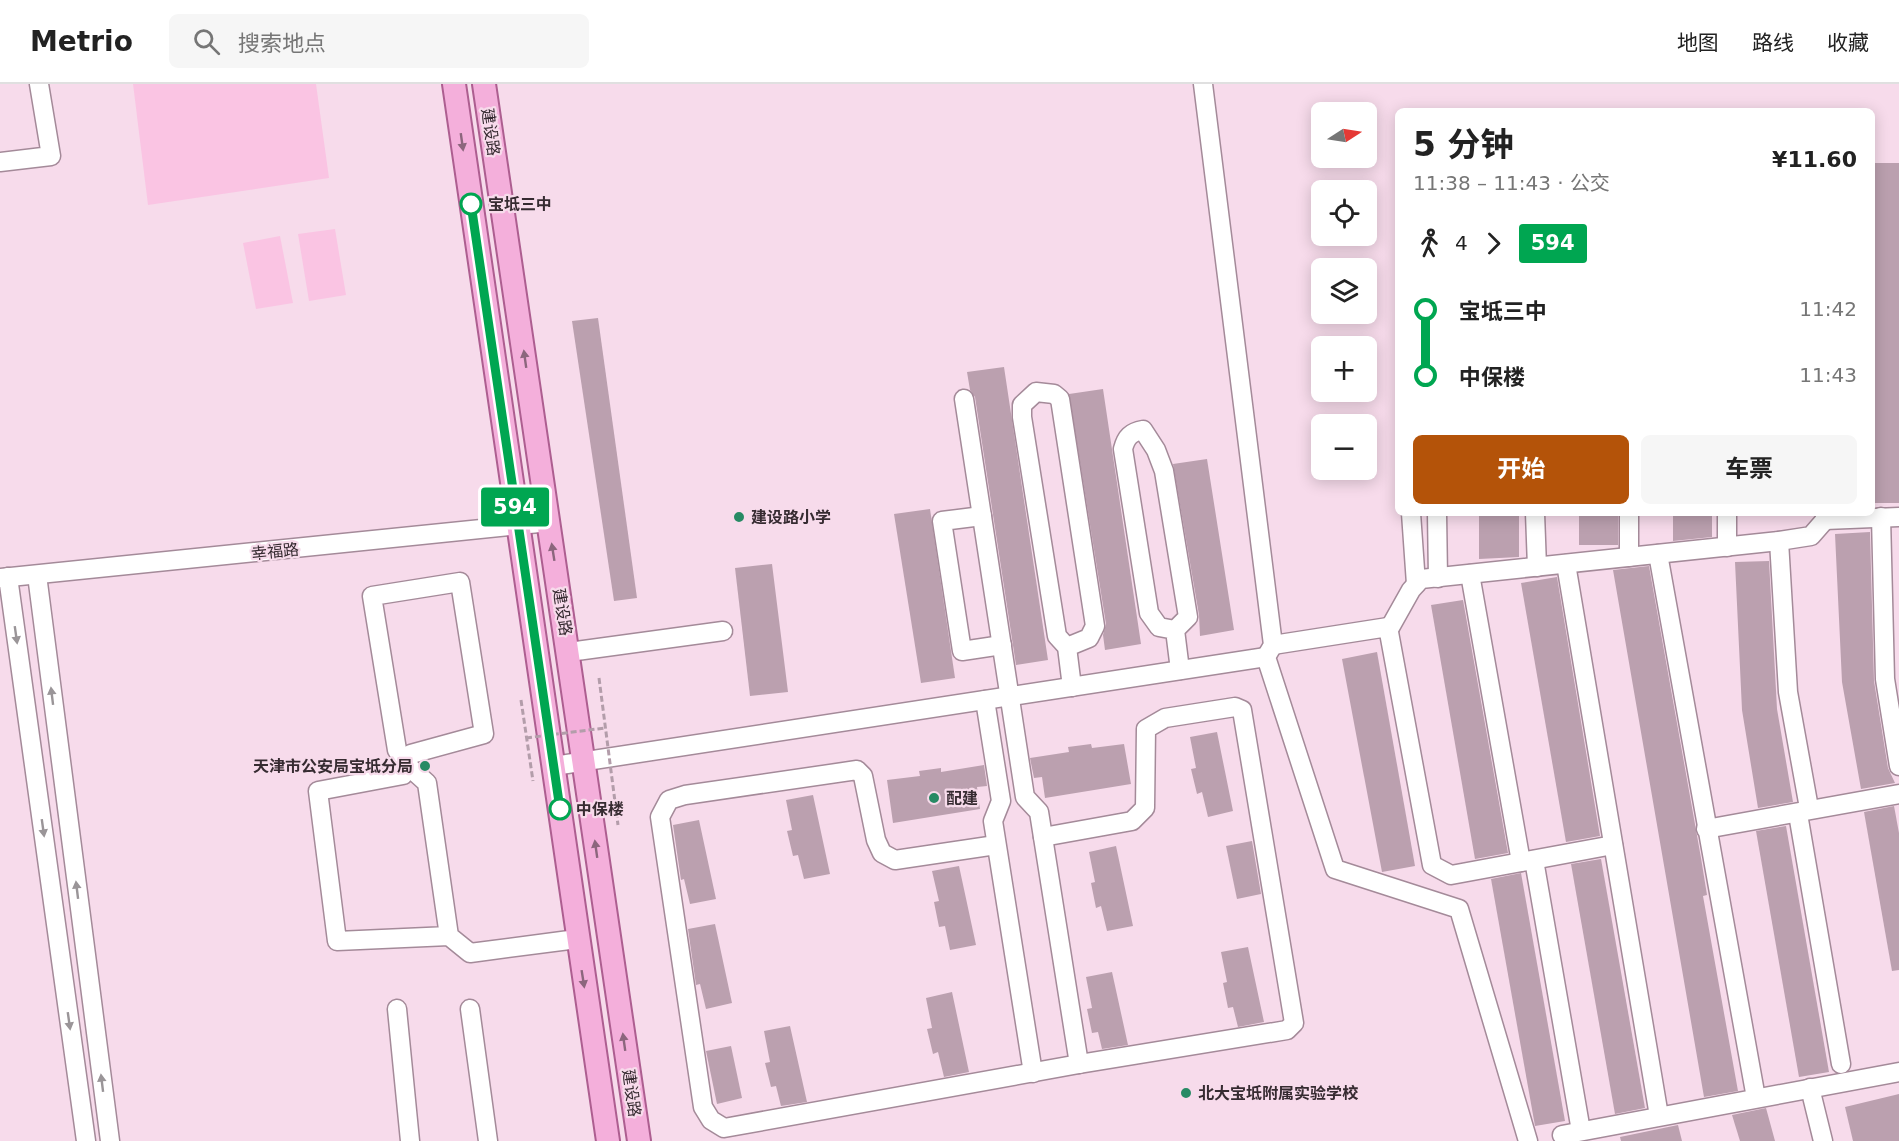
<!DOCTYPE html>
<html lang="zh">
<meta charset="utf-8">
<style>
body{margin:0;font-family:"DejaVu Sans","Noto Sans SC",sans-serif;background:#f6f6f6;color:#222;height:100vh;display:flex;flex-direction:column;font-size:22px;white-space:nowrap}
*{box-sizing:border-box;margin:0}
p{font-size:20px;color:#767676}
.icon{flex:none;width:33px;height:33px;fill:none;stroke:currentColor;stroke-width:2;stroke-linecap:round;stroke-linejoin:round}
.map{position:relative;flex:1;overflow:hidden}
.sheet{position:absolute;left:1395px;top:24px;width:480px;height:408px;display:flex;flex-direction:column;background:#fff;border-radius:9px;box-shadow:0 3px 15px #0003}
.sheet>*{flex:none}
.badge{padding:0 12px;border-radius:4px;font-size:21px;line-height:39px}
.needle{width:39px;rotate:78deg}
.tools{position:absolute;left:1311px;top:18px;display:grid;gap:12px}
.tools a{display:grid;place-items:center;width:66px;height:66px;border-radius:9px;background:#fff;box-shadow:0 3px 15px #0003;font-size:30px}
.map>.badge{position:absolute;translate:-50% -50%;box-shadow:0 0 0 3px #fff}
.legs{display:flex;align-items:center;gap:9px;height:66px;padding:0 18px;font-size:20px}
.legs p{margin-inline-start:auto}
.headline{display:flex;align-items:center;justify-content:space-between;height:102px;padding:0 18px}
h1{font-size:33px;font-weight:700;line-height:45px}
.primary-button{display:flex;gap:12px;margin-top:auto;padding:12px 18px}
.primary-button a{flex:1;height:69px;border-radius:9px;background:#b45309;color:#fff;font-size:24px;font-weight:700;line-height:69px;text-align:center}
.primary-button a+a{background:#f6f6f6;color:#222}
ul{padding:0 18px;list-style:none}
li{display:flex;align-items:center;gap:21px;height:66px;font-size:22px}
li i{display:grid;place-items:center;width:9px;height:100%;margin:0 8px;background:currentColor}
li i::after{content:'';width:15px;height:15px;margin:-8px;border:4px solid;border-radius:50%;background:#fff}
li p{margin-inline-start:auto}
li:first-child i{background:linear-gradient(#0000 50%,currentColor 0)}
li:last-child i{background:linear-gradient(currentColor 50%,#0000 0)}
header{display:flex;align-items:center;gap:36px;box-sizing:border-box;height:84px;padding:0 30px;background:#fff;border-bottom:2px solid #e0e0e0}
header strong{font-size:28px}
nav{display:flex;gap:33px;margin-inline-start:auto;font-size:21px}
.search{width:420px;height:54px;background:#f6f6f6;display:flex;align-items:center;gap:15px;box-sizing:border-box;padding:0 21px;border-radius:9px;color:#767676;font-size:22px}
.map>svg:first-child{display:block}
.green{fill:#fac4e3}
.building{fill:#bba0af}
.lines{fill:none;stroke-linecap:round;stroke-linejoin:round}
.minor-casing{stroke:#a48a99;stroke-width:21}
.major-casing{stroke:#ad5e90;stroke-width:26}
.path{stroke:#b39daa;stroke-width:3;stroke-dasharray:6 3;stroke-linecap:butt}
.minor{stroke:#fff;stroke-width:18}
.major{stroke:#f4afdb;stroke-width:22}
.path-bridge{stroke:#b39daa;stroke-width:3;stroke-dasharray:6 3;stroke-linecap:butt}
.oneway{fill:#8c667d}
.oneway2{fill:#9a9598}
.line-1-casing{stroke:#fff;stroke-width:14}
.line-1{stroke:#00a651;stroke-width:9}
.stop-1-dot{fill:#fff;stroke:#00a651;stroke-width:3}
.poi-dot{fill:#278a64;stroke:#f7dbeb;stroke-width:2}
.labels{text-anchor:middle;stroke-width:4.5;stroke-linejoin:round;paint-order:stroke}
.street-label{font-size:16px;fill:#362b31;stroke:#f7dbeb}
.stop-label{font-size:16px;font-weight:bold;fill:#362b31;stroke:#f7dbeb;text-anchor:start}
.poi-label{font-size:16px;font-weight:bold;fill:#362b31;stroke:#f7dbeb;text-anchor:start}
</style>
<header>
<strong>Metrio</strong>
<div class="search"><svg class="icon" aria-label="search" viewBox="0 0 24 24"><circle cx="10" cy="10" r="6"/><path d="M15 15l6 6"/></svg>搜索地点</div>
<nav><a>地图</a><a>路线</a><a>收藏</a></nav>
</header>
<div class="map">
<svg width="1899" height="1057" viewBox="0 0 1899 1057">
<rect width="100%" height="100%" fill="#f7dbeb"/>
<g class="green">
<path d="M133 0H316L329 94 148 121Z"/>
<path d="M335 145 346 211 309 217 298 150Z"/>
<path d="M280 152 293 219 256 225 243 159Z"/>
</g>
<g class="building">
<rect x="1872" y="79" width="27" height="340"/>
<path d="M598 234 637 514 614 517 572 237Z"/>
<path d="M1004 283 1048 576 1016 581 975 313 970 306 967 288Z"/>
<path d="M1103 305 1141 560 1105 566 1103 551 1106 540 1069 310Z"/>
<path d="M1207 375 1234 546 1200 552 1199 531 1173 380Z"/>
<path d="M930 425 955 594 921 599 894 430Z"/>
<path d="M1479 429H1519V473L1479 475Z"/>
<rect x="1579" y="429" width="39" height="32"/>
<path d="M1673 429H1712V453L1673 457Z"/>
<path d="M1870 448 1874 597 1888 684 1895 699 1861 705 1842 598 1835 450Z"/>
<path d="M1769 477 1777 625 1793 718 1758 724 1742 626 1735 478Z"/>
<path d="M772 480 788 608 750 612 735 484Z"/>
<path d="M1649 482 1701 774 1707 811 1703 812 1738 1007 1704 1013 1613 486Z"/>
<path d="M1557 493 1600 752 1566 758 1521 499Z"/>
<path d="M1463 516 1508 769 1475 775 1431 521Z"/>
<path d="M1377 568 1415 782 1382 788 1342 575Z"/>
<path d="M1217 648 1233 727 1208 733 1202 708 1197 710 1191 685 1196 684 1190 653Z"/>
<path d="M1091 660 1092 664 1124 660 1131 700 1045 714 1042 693 1034 694 1030 674 1069 668 1068 663Z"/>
<path d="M984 681 987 702 977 703 980 725 893 739 887 696 920 692 919 687 941 684V688Z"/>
<path d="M813 711 830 790 804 795 798 771 793 772 787 747 792 746 786 716Z"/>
<path d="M1894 722 1899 749V886L1892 887 1864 728Z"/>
<path d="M699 736 716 815 690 820 684 795 681 796 673 741Z"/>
<path d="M1786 742 1829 988 1799 993 1756 747Z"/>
<path d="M1252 757 1261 810 1237 815 1226 762Z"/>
<path d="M1116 762 1133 842 1107 847 1101 822 1096 824 1091 799 1095 798 1089 768Z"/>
<path d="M1601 775 1645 1024 1615 1030 1571 780Z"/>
<path d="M959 782 976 861 950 866 945 842 939 843 934 818 939 817 932 787Z"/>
<path d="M1521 789 1565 1037 1535 1042 1491 795Z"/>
<path d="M715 840 732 919 706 925 700 900 696 901 688 845Z"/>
<path d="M1248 863 1264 938 1238 943 1233 923 1228 924 1223 899 1227 898 1221 868Z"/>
<path d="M1112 888 1128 961 1102 965 1098 948 1092 949 1087 925 1092 924 1086 893Z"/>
<path d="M952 908 969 988 944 993 938 968 933 970 927 945 932 944 926 914Z"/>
<path d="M790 942 807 1018 781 1022 776 1002 771 1003 765 979 770 978 764 947Z"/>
<path d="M731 962 742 1014 717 1020 706 967Z"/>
<path d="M1899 1010V1057H1853L1845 1023Z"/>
<path d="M1766 1024 1775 1057H1740L1732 1031Z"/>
<path d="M1678 1041 1682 1057H1621L1620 1053Z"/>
</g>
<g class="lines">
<g class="minor-casing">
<g id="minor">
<path d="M1203 0 1273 561 1266 573 1335 785 1459 825 1528 1057"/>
<path d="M0 78 51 72 39 0"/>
<path d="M964 315 1025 713 1039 728 1079 980"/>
<path d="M1411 429 1416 500"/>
<path d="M1437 429 1438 494"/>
<path d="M1535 429 1537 483"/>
<path d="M1629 429V473"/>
<path d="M1727 429V463"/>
<path d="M982 432 942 437 962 567 1002 561"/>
<path d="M1881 433 1885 595 1899 682"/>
<path d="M1825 436 1899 433"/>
<path d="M1779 457 1788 608 1809 724"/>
<path d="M1658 470 1756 1014"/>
<path d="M1566 480 1659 1032"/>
<path d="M1470 490 1521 778"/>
<path d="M37 491 110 1057"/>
<path d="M8 493 86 1057"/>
<path d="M0 494 549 438"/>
<path d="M1175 546 1159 543 1149 529 1123 365C1126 353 1131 348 1143 346L1156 366 1164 387 1188 533 1175 546 1180 586"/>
<path d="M1388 547 1411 506 1421 495 1779 457 1811 452 1825 436V429"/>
<path d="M1273 561 1388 543 1432 781 1451 791 1613 761"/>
<path d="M1067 563 1057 552 1022 333V321L1036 308 1054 310 1060 315 1095 542 1089 554 1067 563 1072 603"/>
<path d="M569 568 723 547"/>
<path d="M985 616 1001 717 993 737 1033 989"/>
<path d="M554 682 1266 573"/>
<path d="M1798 730 1841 980"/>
<path d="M1706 745 1899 710"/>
<path d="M996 761 895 776 882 769 876 756 863 692 857 686 685 711 669 716 660 733 703 1023 711 1036 724 1044 1079 980 1287 946 1294 939 1242 626 1235 623 1165 634 1146 645 1145 724 1132 737 1043 753"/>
<path d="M1534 776 1581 1047"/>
<path d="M449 852 427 699 407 681 397 666 372 512 460 498 484 650 411 670 403 691 318 707 337 857 449 852 470 869 577 855"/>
<path d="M397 925 410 1057"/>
<path d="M470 925 488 1057"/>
<path d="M1810 1004 1823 1057"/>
<path d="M1562 1051 1899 988"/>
</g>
</g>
<g class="major-casing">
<g id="major">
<path d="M454 0 608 1057"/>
<path d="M484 0 639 1057"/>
</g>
</g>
<path class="path" d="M521 616 533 697"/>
<use href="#minor" class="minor"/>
<use href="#major" class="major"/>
<g class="path-bridge">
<path d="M599 594 618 741"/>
<path d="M526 654 605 644"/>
</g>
</g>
<defs><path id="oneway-solid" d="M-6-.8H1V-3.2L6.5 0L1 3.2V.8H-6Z" transform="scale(1.5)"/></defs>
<g class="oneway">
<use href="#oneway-solid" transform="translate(462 58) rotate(82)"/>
<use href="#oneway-solid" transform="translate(525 275) rotate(-98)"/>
<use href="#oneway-solid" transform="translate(553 468) rotate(-99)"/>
<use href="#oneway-solid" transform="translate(596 765) rotate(-98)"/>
<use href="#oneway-solid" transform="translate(583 895) rotate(81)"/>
<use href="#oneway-solid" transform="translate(624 958) rotate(-98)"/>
</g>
<g class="oneway2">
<use href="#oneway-solid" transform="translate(16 551) rotate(82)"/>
<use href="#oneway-solid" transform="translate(52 612) rotate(-97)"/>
<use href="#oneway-solid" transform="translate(43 744) rotate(82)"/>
<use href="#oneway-solid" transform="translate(77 806) rotate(-97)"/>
<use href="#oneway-solid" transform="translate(69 937) rotate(82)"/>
<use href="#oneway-solid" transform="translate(102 999) rotate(-97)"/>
</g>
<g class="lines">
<g class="line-1-casing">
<path id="line-1" d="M471 120 560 725"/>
</g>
<use href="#line-1" class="line-1"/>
</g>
<g class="stop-1-dot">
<circle cx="471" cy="120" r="10"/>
<circle cx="560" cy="725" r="10"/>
</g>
<g class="poi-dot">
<circle cx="739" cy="433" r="6"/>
<circle cx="425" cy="682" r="6"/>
<circle cx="934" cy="714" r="6"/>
<circle cx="1186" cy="1009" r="6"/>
</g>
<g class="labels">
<g class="street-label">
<text transform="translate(491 48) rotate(82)" y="6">建设路</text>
<text transform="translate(275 467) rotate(-6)" y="6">幸福路</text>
<text transform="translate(563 528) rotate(81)" y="6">建设路</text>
<text transform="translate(632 1009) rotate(82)" y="6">建设路</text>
</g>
<g class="stop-label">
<text x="488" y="126">宝坻三中</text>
<text x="576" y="731">中保楼</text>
</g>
<g class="poi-label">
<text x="751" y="439">建设路小学</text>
<text x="413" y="688" text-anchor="end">天津市公安局宝坻分局</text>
<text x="946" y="720">配建</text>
<text x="1198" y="1015">北大宝坻附属实验学校</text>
</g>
</g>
</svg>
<div class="tools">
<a><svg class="needle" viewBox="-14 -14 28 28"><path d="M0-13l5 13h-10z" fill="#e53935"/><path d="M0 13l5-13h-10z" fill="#767676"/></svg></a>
<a><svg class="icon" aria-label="locate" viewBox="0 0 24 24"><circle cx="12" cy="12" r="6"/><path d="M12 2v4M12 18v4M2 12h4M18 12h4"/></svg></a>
<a><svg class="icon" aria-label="layers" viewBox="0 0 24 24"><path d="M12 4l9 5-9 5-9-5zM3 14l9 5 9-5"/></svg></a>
<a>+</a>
<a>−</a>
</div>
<b class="badge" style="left:515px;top:423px;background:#00a651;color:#fff">594</b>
<section class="sheet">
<div class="headline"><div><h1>5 分钟</h1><p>11:38 – 11:43 · 公交</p></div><b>¥11.60</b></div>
<div class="legs"><svg class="icon" aria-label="walk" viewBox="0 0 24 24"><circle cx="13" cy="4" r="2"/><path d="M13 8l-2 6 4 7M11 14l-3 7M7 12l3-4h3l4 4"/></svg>4<svg class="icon" aria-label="forward" viewBox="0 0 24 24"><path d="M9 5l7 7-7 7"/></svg><b class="badge" style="background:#00a651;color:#fff">594</b></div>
<ul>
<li><i style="color:#00a651"></i><b>宝坻三中</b><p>11:42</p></li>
<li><i style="color:#00a651"></i><b>中保楼</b><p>11:43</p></li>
</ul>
<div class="primary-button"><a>开始</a><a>车票</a></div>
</section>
</div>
